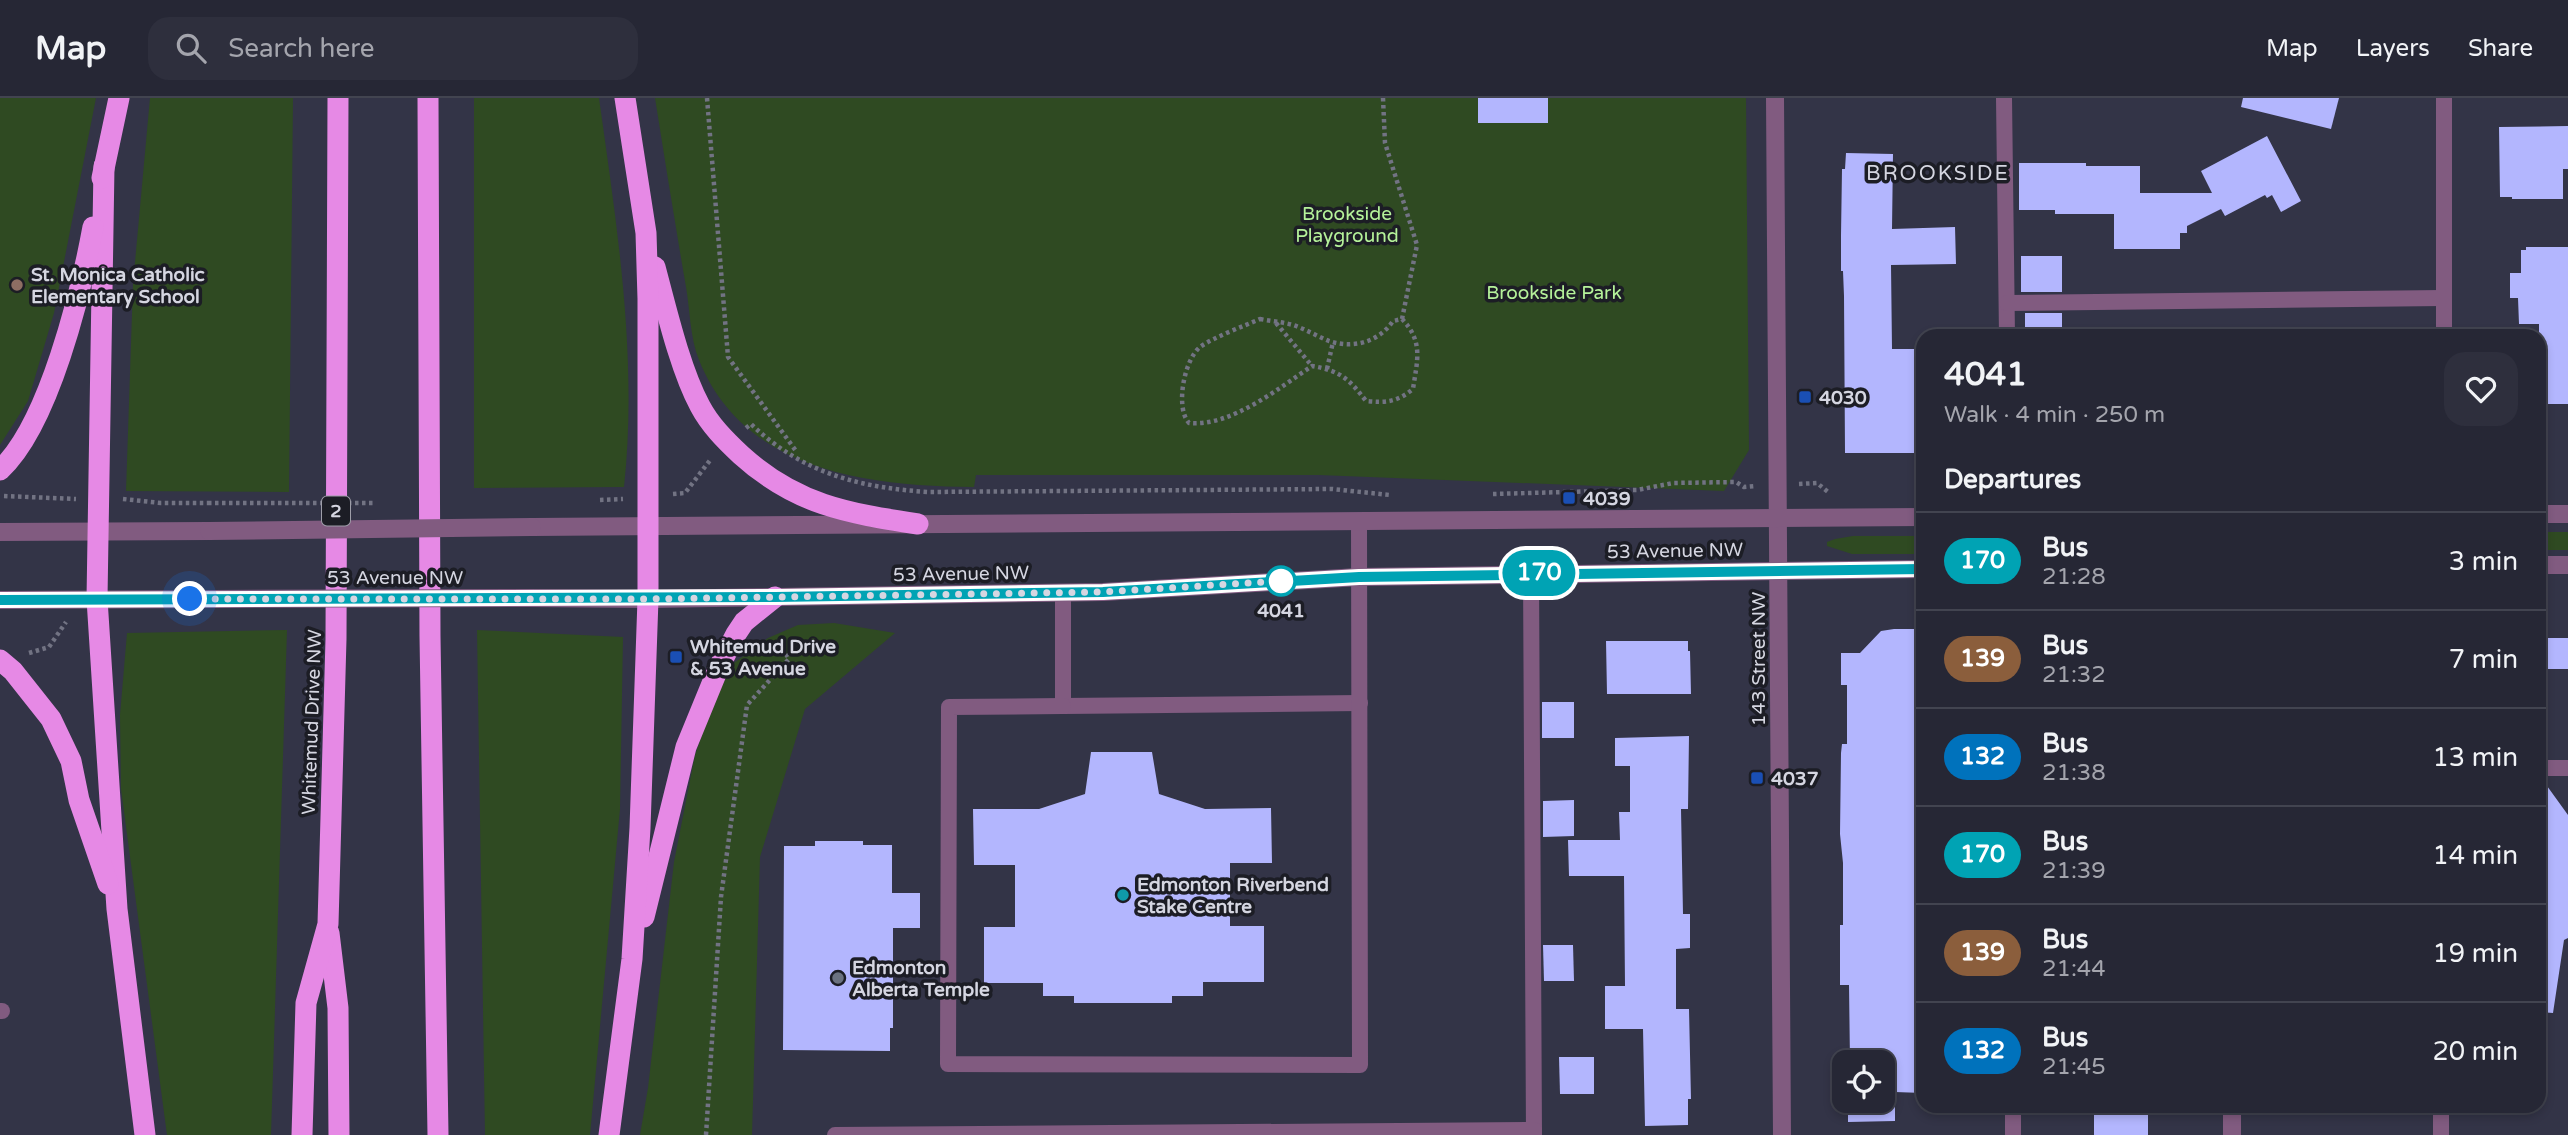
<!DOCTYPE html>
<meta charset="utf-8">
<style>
body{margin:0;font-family:"Varela Round",sans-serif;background:#2e2f3d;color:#f1f3f6;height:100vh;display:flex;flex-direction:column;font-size:26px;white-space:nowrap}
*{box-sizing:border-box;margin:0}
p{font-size:23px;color:#a4a5ad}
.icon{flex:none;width:38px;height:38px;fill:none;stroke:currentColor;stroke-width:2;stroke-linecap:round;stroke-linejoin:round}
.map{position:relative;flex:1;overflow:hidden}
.panel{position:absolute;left:1916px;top:231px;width:630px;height:784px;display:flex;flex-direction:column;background:#262735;border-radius:21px;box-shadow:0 4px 10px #0003,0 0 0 2px #424450}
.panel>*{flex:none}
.badge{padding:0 14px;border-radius:23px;font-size:24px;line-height:46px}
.buttons{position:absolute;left:1832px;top:952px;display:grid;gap:14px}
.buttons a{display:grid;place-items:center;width:63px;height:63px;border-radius:14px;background:#262735;box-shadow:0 4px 10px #0003,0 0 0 2px #424450;font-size:35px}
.you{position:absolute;width:35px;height:35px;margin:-18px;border:5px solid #fff;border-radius:50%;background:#1a73e8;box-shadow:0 0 0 10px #1a73e833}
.map>.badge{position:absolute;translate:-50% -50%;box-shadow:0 0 0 4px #fff}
h2{padding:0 28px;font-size:26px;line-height:63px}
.round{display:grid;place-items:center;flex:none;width:74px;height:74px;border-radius:21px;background:#2e2f3d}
.head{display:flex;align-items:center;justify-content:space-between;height:119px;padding:0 28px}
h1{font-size:33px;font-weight:700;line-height:52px}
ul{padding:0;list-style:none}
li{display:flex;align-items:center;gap:21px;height:98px;padding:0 28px;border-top:2px solid #424450}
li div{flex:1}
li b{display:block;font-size:26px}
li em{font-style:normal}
li .badge{min-width:77px;font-weight:700;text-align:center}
header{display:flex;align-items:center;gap:42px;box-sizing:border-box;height:98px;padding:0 35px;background:#262735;border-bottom:2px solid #424450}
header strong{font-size:33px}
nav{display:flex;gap:38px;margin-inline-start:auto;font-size:24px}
.search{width:490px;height:63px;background:#2e2f3d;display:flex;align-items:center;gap:18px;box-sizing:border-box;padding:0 24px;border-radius:21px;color:#a4a5ad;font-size:26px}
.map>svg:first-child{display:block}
.green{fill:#2f4a22}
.building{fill:#b3b6fe}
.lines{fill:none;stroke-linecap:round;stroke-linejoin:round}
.path{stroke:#727383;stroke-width:4.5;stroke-dasharray:3.5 3.5;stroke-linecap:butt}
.service{stroke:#815b80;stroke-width:16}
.tertiary{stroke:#815b80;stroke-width:18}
.motorway{stroke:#e689e5;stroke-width:21}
.path-bridge{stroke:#727383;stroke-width:4.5;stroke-dasharray:3.5 3.5;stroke-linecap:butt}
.tertiary-bridge{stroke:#815b80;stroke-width:18}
.line-casing{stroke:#fff;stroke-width:16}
.line{stroke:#00a3b4;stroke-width:10}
.walk{stroke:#d5d6e1;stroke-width:7;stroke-dasharray:0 12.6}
.education-dot{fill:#8d6e63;stroke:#1c1d25;stroke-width:2.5}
.transit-dot{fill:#1a4fb4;stroke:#1c1d25;stroke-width:2.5}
.stop-dot{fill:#fff;stroke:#00a3b4;stroke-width:3.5}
.culture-dot{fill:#0f9aa8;stroke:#1c1d25;stroke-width:2.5}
.worship-dot{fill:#6b7280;stroke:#1c1d25;stroke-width:2.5}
.labels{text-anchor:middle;stroke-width:7;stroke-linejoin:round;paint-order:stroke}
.shield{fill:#1c1d25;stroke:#9e9ea9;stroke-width:2}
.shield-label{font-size:18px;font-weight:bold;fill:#d5d6e1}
.park-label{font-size:19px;fill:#b5f29a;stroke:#1c1d25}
.poi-label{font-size:19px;font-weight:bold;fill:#d5d6e1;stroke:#1c1d25;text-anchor:start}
.street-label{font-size:19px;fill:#d5d6e1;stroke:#1c1d25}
.stop-label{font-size:19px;font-weight:bold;fill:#d5d6e1;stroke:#1c1d25}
.neighbourhood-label{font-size:21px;letter-spacing:2px;fill:#d5d6e1;stroke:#1c1d25}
</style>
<header>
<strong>Map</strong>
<div class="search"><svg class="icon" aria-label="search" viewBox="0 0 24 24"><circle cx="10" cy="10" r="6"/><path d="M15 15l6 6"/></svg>Search here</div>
<nav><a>Map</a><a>Layers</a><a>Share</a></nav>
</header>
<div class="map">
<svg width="2568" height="1037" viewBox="0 0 2568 1037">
<rect width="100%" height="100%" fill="#333447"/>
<g class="green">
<path d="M0 0H96L54 215 28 303 0 347Z"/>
<path d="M150 0H293L289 394 126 393 133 186Z"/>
<path d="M474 0H599C617 129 638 259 624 389L474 390Z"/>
<path d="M655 0H1746L1749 352 1724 393 1319 377H976L974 389C869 388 744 374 699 262 690 240 690 212 686 189 675 126 665 63 655 0Z"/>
<rect x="2539" y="434" width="29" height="18"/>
<path d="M1853 438H1923V456H1852L1827 448V444L1835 441Z"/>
<path d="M834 525 895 535 805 611 760 759 752 1037H640L648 990 674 764 695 657 706 626 719 593 734 565 768 540 798 527Z"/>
<path d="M287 532 271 1037H167L121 691 120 617 127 535Z"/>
<path d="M477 532 623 539 620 711 590 1037H485Z"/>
</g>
<g class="building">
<rect x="1478" y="0" width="70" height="25"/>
<path d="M2243 0H2339L2331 31 2241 9Z"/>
<path d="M2568 28V71H2563V101H2512V99H2500L2499 29Z"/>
<path d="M2267 38 2301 103 2281 114 2272 97 2267 100 2265 97 2225 118 2221 111 2187 128V135H2180V151H2114V116H2055V112H2019V65H2086V68H2140V95H2212L2201 73Z"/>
<path d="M1846 55 1893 56 1892 131 1955 129 1956 166 1891 167 1892 251H1923V355H1845L1844 198 1843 173H1841V137L1842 71H1845Z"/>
<path d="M2526 149H2568V306H2539V226H2519L2518 200H2510V175H2521V152H2526Z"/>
<rect x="2021" y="158" width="41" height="36"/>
<rect x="2025" y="215" width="37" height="23"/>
<path d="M1894 531H1923V587H1921L1923 995 1895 994V1023L1848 1024V1003H1883V964H1847H1850L1849 887H1840V827H1843V765L1840 736 1841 655 1842 646H1847V587H1841V555H1860L1881 533Z"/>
<path d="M2539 540H2568V571H2540Z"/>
<path d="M1606 543H1688V553H1690L1691 596H1607Z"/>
<rect x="1542" y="604" width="32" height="36"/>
<path d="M1689 638 1688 711H1681L1683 816H1690V850L1676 851V911H1689L1691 1001H1688V1027L1645 1028 1643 931H1605V888H1625L1624 778H1569L1568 742H1620L1619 714H1630V668H1615V640Z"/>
<path d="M1091 654H1152L1159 696 1205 711 1271 710 1272 765H1230V828H1264V884H1203V898H1172V905H1074V898H1043V885H984V829H1015V767H974L973 711H1039L1085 696Z"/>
<path d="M2539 681H2542L2568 717V840L2564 842 2553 915 2539 914Z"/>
<path d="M1574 702V738L1543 739V703Z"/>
<path d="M815 743H863V747H892V795H920V830H893V930H890V953L783 952 784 748H815Z"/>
<path d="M1543 847H1573L1574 883H1544Z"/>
<path d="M1559 959H1594V996H1560Z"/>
<rect x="2094" y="1008" width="54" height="29"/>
</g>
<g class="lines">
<g class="path">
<path d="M707 0 728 259 796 353"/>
<path d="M1383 0 1385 45 1417 147 1402 221"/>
<path d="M1260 221C1271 223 1282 224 1293 227 1305 231 1317 238 1329 243 1353 251 1379 244 1393 223L1402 221C1424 244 1417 263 1413 291 1397 304 1386 305 1366 303 1349 281 1341 273 1312 268 1279 290 1231 329 1189 325 1175 310 1184 262 1200 249 1214 239 1244 228 1260 221Z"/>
<path d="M1276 225 1312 268"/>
<path d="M1327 271 1333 244"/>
<path d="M746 330 751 326C802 375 860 390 929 394L1332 391 1390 397"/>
<path d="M1799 386 1817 385 1828 394"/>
<path d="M673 396 685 395 711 361"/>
<path d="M1493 396 1637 392 1673 385 1736 384 1744 389 1755 388"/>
<path d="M4 398 76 401"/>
<path d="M123 401 161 405H208"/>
<path d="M600 402 623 401"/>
<path d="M29 555 49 549 66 524"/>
<path d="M706 1037 721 799 747 607 789 561 783 551"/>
</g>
<g class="service">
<path d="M2004 0 2007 238"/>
<path d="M2007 205 2443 200"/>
<path d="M2444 238V0"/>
<path d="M1531 475 1534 1037"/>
<path d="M1063 494V608L1360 605"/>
<path d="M1063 608 949 609 948 966 1360 967 1359 423"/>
<path d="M2539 670H2568"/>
<path d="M0 913H2"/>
<path d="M2013 1008V1037"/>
<path d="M2441 1008V1037"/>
<path d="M835 1037 1534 1032"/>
</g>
<g class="tertiary">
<path d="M1775 0 1782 1037"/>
<path d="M2539 416H2568"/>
<path d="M532 429 1923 419"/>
<path d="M0 434 209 433"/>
<path d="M2539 467H2568"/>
<path d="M530 500 648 501 1103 494 1359 479 1923 471"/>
<path d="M0 502 213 501"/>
<path d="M2232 1008V1037"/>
</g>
<g class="motorway">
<path d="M428 0 430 538 438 1037"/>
<path d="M104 68 97 501 117 811 145 1037"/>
<path d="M102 80 119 0"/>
<path d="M655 169C666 210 680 271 700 308 710 327 725 342 741 357 796 407 847 415 918 426"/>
<path d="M0 372C49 327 81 194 93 129"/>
<path d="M0 562 13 573 51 621 71 663 79 702 108 786"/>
<path d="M644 819 686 649 718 571 736 536 744 524 775 499"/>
<path d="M329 835 338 910 339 1037"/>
<path d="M302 1037 306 905 328 826 336 541 338 0"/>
<path d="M609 1037 632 861 640 730 648 501V201L646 135 625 0"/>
</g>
<path class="path-bridge" d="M208 405H375"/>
<g class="tertiary-bridge">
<path d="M209 433 532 429"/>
<path d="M213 501 530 500"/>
</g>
</g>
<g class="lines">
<g class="line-casing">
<path id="line" d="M0 502 775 499 1103 494 1359 479 1923 471"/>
</g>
<use href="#line" class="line"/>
<path class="walk" d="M190 501H648L1103 494 1281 483"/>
</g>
<circle class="education-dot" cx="17" cy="187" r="7"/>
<g class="transit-dot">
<rect x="1798" y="292" width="14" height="14" rx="3.5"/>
<rect x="1562" y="393" width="14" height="14" rx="3.5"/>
<rect x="669" y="552" width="14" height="14" rx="3.5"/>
<rect x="1750" y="673" width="14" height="14" rx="3.5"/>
</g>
<circle class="stop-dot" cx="1281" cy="483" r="14"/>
<circle class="culture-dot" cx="1123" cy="797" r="7"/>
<circle class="worship-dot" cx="838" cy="880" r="7"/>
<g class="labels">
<rect class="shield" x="322" y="398.5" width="28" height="29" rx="5"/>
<g class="shield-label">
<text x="336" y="419">2</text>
</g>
<g class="park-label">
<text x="1347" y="122">Brookside<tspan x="1347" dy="22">Playground</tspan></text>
<text x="1554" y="201">Brookside Park</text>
</g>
<g class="poi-label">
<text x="31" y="183">St. Monica Catholic<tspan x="31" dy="22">Elementary School</tspan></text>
<text x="1819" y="306">4030</text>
<text x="1583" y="407">4039</text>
<text x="690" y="555">Whitemud Drive<tspan x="690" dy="22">&amp; 53 Avenue</tspan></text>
<text x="1771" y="687">4037</text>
<text x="1137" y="793">Edmonton Riverbend<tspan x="1137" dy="22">Stake Centre</tspan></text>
<text x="852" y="876">Edmonton<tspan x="852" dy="22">Alberta Temple</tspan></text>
</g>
<g class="street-label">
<text transform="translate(1675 452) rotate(-1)" y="7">53 Avenue NW</text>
<text transform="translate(961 475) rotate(-1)" y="7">53 Avenue NW</text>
<text x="395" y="486">53 Avenue NW</text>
<text transform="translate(1758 561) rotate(-90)" y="7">143 Street NW</text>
<text transform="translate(311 624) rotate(-88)" y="7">Whitemud Drive NW</text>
</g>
<g class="stop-label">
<text x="1281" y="519">4041</text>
</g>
<g class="neighbourhood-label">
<text x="1938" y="82">BROOKSIDE</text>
</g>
</g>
</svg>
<div class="buttons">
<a><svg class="icon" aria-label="locate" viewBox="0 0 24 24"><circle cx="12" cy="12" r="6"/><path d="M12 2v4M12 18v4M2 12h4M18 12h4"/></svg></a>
</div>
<div class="you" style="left:190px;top:501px"></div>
<b class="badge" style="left:1539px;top:475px;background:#00a3b4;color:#fff">170</b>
<section class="panel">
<div class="head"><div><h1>4041</h1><p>Walk · 4 min · 250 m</p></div><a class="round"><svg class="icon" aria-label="heart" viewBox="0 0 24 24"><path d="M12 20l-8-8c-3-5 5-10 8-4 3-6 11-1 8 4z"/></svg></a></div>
<h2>Departures</h2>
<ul>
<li><span class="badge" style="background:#00a3b4;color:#fff">170</span><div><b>Bus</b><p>21:28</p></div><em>3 min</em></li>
<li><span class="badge" style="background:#8b5e3c;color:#fff">139</span><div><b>Bus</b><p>21:32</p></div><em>7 min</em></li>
<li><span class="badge" style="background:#0072bc;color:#fff">132</span><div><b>Bus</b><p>21:38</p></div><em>13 min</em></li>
<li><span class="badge" style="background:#00a3b4;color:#fff">170</span><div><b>Bus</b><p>21:39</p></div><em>14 min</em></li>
<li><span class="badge" style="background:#8b5e3c;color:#fff">139</span><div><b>Bus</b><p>21:44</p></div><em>19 min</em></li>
<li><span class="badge" style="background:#0072bc;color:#fff">132</span><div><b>Bus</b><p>21:45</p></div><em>20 min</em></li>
</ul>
</section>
</div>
